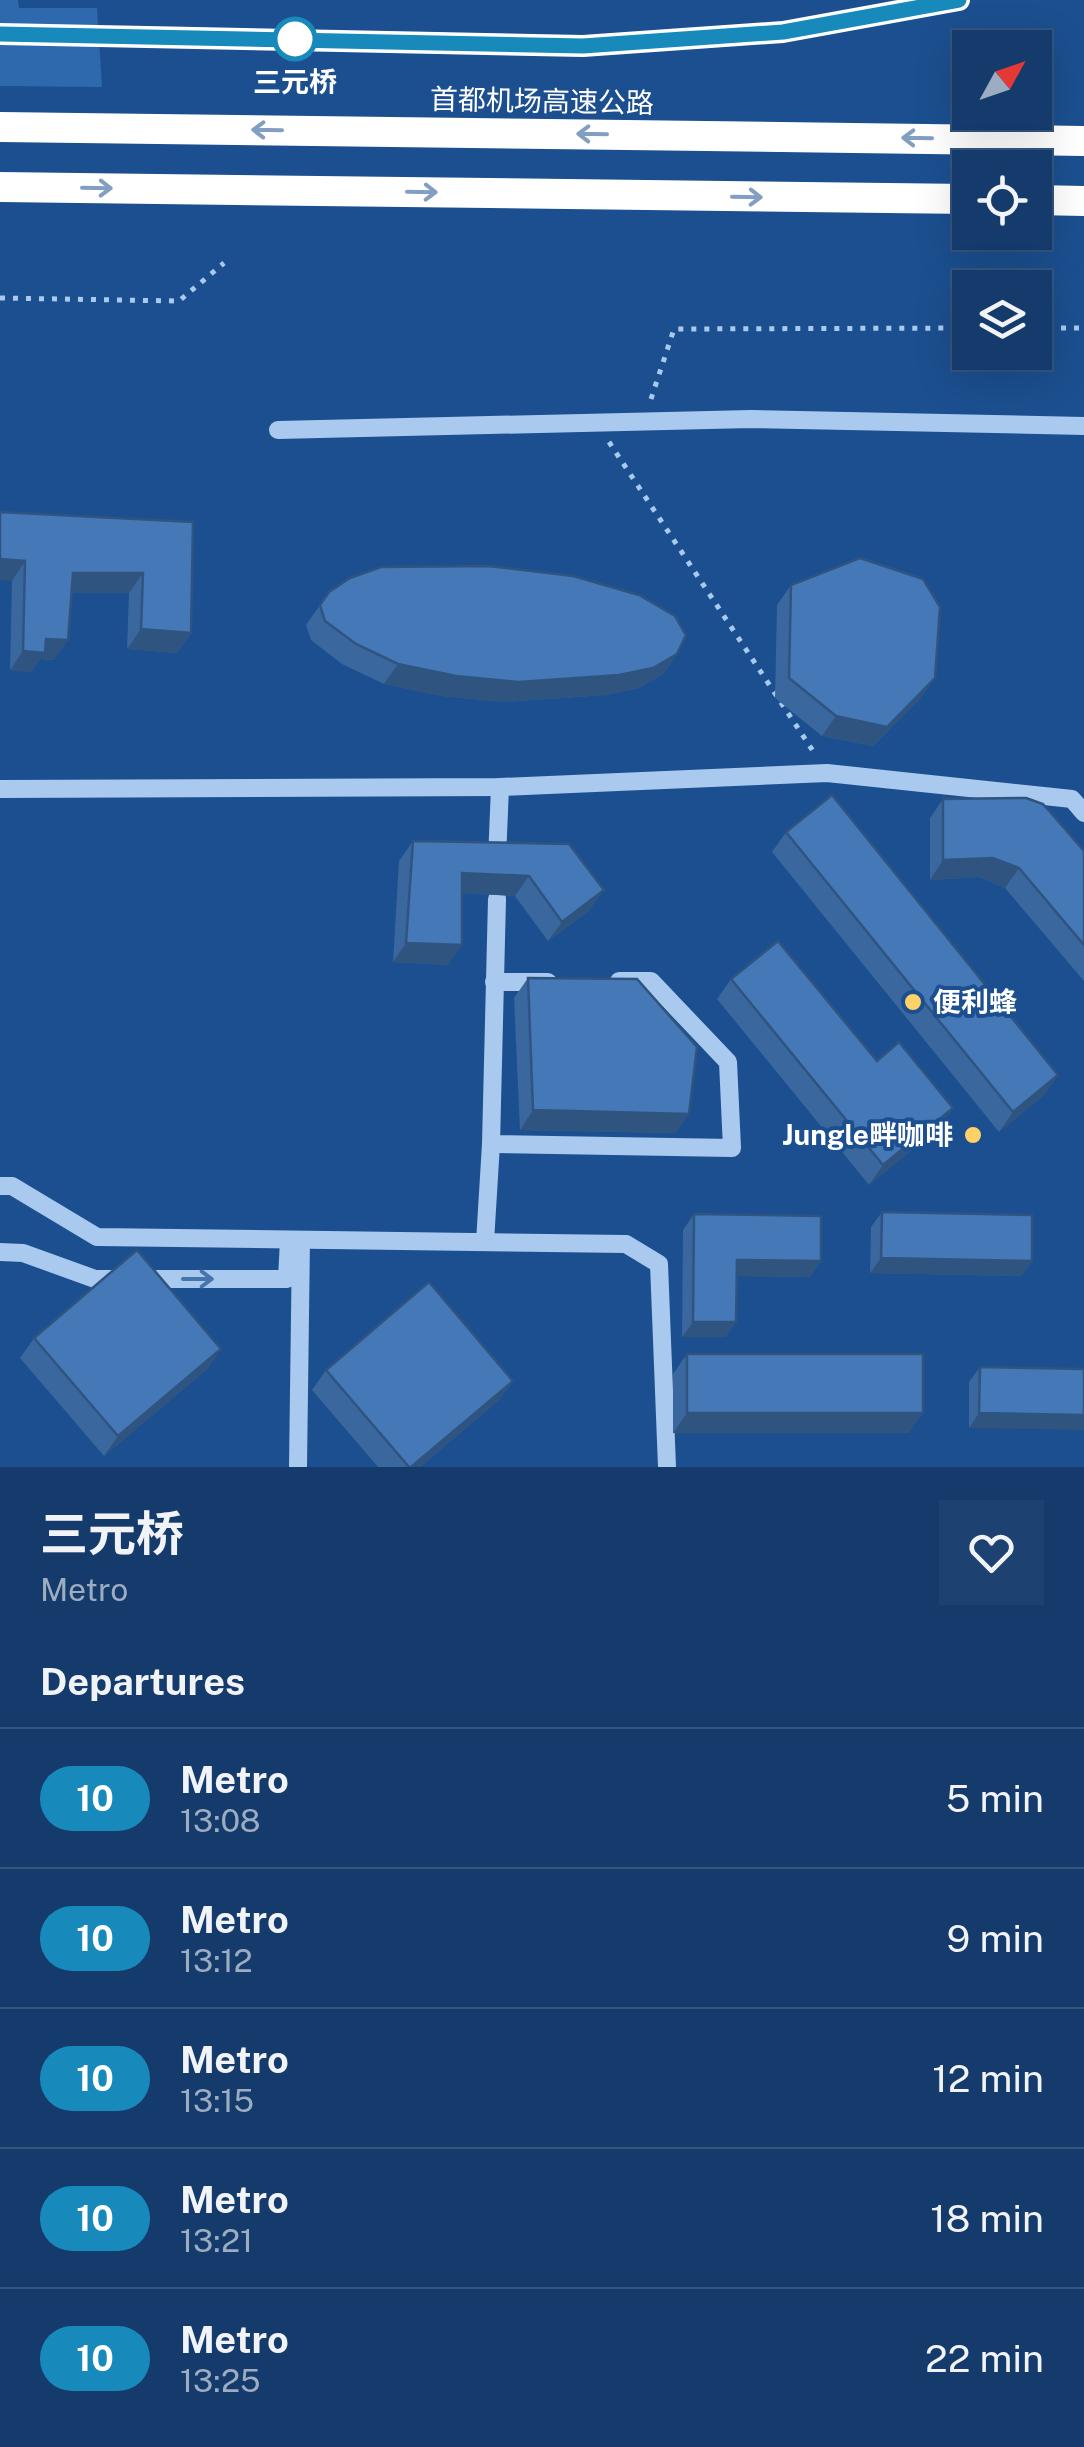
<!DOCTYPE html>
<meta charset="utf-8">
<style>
body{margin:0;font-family:"Public Sans","Noto Sans SC",sans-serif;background:#1d4271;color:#f1f3f6;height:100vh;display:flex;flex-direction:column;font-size:38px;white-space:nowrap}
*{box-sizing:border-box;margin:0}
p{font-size:32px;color:#9dadc1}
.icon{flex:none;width:55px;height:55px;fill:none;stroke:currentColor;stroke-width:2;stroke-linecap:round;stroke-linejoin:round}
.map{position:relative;height:1467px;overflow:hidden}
.panel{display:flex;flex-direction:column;background:#143b6b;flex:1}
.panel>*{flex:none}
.badge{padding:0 20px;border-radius:32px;font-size:35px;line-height:65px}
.needle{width:65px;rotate:50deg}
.controls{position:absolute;left:952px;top:30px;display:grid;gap:20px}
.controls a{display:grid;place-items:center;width:100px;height:100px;border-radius:0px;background:#143b6b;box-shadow:0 10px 40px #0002,0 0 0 2px #33557e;font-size:50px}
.map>.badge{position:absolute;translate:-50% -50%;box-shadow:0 0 0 5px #fff}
h2{padding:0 40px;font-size:38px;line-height:90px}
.round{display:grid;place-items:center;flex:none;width:105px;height:105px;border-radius:0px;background:#1d4271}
.overview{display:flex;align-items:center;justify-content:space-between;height:170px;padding:0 40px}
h1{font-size:48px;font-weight:700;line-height:75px}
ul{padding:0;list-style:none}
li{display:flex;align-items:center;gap:30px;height:140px;padding:0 40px;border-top:2px solid #33557e}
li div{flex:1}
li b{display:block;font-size:38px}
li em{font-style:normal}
li .badge{min-width:110px;font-weight:700;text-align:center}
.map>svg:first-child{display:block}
.green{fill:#2e69ad}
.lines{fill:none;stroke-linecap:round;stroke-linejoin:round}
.path{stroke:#a9c9ee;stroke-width:5;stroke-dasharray:5 8;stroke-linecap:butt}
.minor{stroke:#a9c9ee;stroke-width:18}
.highway{stroke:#fff;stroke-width:30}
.wall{fill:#3a679d}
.shaded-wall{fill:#305480}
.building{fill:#4478b7;stroke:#305480;stroke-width:2.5}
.oneway{stroke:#829ec1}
.oneway2{stroke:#4674ac}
.line-casing{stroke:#fff;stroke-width:22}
.line{stroke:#178abb;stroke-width:15}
.stop-dot{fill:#fff;stroke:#178abb;stroke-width:5}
.poi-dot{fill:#ffd166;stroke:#1b4f8f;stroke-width:4}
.labels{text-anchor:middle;stroke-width:8;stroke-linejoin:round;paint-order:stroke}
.stop-label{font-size:28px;font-weight:bold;fill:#fff;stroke:#1b4f8f}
.street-label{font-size:28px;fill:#fff;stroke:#1b4f8f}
.poi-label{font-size:28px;font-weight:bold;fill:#fff;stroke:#1b4f8f;text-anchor:start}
</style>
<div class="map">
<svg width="1084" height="1467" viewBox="0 0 1084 1467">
<rect width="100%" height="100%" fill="#1b4f8f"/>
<path class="green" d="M0 0H18L19 8H97L102 87 0 86Z"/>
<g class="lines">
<g class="path">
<path d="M0 298 179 301 224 263"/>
<path d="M1035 328H1084"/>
<path d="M651 399 674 329 970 328"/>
<path d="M609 442 815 754"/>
</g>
<g class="minor">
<path d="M278 430 751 419 1084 426"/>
<path d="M0 789 500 787 827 773 1072 799 1084 813"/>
<path d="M497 859 500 787"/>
<path d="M497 899 491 1144 732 1148 728 1062 651 981H619"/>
<path d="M494 982H548"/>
<path d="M0 1186H12L97 1237 626 1244 659 1264 667 1467"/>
<path d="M485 1242 491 1144"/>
<path d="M0 1252 23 1253 95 1279H287L289 1240"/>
<path d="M298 1467 301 1240"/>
</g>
<g class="highway">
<path d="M0 127 1084 141"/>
<path d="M0 187 970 199"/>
<path d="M1035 200 1084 201"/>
</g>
</g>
<g class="wall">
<path d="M0 512 193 522 191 633 177 653 127 649 129 593H72L54 660 40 659 31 672 10 670 12 581Z"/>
<path d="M791 585 921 698 873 746 822 736 775 698 777 605Z"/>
<path d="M329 592 677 654 663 674 639 688 605 695 505 702 442 696 384 684 342 664 311 640 306 625Z"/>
<path d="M943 799 1084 851V981L1005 888 979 877 930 880V818Z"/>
<path d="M786 832 1058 1075 1044 1095 999 1132 772 852Z"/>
<path d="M413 841 569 844 590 910 548 941 515 896 462 893 448 965 393 962 399 861Z"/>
<path d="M528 978 676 1133 520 1130 514 998Z"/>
<path d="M731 979 877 1061 939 1128 869 1185 717 999Z"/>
<path d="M882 1212 1032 1261 1021 1276 870 1273 871 1227Z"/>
<path d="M694 1214 821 1261 810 1277 737 1276 736 1322 725 1337H682L683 1230Z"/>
<path d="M34 1338 221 1349 207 1369 104 1456 20 1358Z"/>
<path d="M687 1354 909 1433H673V1374Z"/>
<path d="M980 1367 1084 1369 969 1428V1382Z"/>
<path d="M326 1370 513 1381 499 1400 420 1467H378L312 1390Z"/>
</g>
<g class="shaded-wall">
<path d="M0 559 25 561 12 581 0 580Z"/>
<path d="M73 573H143L129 593H59Z"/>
<path d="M141 629 191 633 177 653 127 649Z"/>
<path d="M46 639 68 640 54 660 40 659 31 672 10 670 23 651Z"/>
<path d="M677 654 663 674 639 688 605 695 505 702 442 696 384 684 398 664Z"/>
<path d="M935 678 921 698 873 746 822 736 836 716Z"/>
<path d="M993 858 1019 868 1005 888 979 877 930 880 943 860Z"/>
<path d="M462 873 529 876 515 896 448 892Z"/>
<path d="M604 890 590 910 548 941 562 922Z"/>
<path d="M406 943 462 945 448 965 393 962Z"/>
<path d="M1058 1075 1044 1095 999 1132 1013 1112Z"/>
<path d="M953 1108 939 1128 869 1185 883 1165Z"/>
<path d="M533 1110 689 1114 676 1133 520 1130Z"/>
<path d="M881 1258 1032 1261 1021 1276 870 1273Z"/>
<path d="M737 1260 821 1261 810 1277 726 1276Z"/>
<path d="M693 1322H736L725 1337H682Z"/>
<path d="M221 1349 207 1369 104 1456 118 1436Z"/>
<path d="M513 1381 499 1400 420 1467H411Z"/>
<path d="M687 1413H923L909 1433H673Z"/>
<path d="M979 1413 1084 1415V1430L969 1428Z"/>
</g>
<g class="building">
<path d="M0 512 193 522 191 633 141 629 143 573H73L68 640 46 639 45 653 23 651 25 561 0 559Z"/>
<path d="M860 558 923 579 940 607 935 678 887 727 836 716 789 678 791 585Z"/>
<path d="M488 566 573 576 639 595 675 616 686 635 677 654 653 668 619 675 519 682 456 676 398 664 356 644 325 621 320 605 329 592 350 578 381 567Z"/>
<path d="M832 795 1058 1075 1013 1112 786 832Z"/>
<path d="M1026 798 1043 804 1084 851V945L1019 868 993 858 943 860V799Z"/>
<path d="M413 841 569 844 604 890 562 922 529 876 462 873V945L406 943Z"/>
<path d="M778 941 877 1061 899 1042 953 1108 883 1165 731 979Z"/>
<path d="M528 978 637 979 697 1047 689 1114 533 1110Z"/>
<path d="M882 1212 1032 1215V1261L881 1258Z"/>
<path d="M694 1214 821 1216V1261L737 1260 736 1322H693Z"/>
<path d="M137 1250 221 1349 118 1436 34 1338Z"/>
<path d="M429 1282 513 1381 411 1467H409L326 1370Z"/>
<rect x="687" y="1354" width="236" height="59"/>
<path d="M980 1367 1084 1369V1415L979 1413Z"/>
</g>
<defs><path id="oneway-shaft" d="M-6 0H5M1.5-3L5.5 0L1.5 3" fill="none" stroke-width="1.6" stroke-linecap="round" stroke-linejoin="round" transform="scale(2.5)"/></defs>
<g class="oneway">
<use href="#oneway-shaft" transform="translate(267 130) rotate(-179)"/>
<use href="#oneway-shaft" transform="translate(592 134) rotate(-179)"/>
<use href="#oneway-shaft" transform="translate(917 138) rotate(-179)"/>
<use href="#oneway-shaft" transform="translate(97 188) rotate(1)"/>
<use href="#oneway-shaft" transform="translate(422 192) rotate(1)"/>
<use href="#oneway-shaft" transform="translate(747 197) rotate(1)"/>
</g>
<use class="oneway2" href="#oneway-shaft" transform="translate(198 1279)"/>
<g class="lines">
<g class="line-casing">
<path id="line" d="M0 34 583 46 783 32 959 0"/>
</g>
<use href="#line" class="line"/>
</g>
<circle class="stop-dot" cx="295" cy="39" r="20"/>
<g class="poi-dot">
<circle cx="913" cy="1002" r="10"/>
<circle cx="973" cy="1135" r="10"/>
</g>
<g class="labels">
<g class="stop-label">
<text x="295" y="92">三元桥</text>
</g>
<g class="street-label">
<text transform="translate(542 101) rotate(1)" y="10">首都机场高速公路</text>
</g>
<g class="poi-label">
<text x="933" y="1012">便利蜂</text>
<text x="953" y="1145" text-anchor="end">Jungle畔咖啡</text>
</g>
</g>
</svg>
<div class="controls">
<a><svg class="needle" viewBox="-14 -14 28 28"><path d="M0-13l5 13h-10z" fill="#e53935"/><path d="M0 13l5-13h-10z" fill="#9dadc1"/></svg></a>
<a><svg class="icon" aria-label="locate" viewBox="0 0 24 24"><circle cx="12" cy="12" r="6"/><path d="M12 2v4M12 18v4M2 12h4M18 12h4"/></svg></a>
<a><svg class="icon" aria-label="layers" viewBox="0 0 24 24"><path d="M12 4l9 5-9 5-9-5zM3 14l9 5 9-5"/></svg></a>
</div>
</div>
<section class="panel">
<div class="overview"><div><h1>三元桥</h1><p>Metro</p></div><a class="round"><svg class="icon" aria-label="heart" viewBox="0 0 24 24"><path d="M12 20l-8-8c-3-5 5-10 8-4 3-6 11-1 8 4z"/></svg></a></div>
<h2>Departures</h2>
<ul>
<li><span class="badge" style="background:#178abb;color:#fff">10</span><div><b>Metro</b><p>13:08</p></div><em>5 min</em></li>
<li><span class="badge" style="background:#178abb;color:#fff">10</span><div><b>Metro</b><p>13:12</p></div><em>9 min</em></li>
<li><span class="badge" style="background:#178abb;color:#fff">10</span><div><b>Metro</b><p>13:15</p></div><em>12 min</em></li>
<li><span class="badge" style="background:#178abb;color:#fff">10</span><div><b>Metro</b><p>13:21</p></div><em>18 min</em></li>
<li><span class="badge" style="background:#178abb;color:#fff">10</span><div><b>Metro</b><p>13:25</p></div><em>22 min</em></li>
</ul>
</section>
